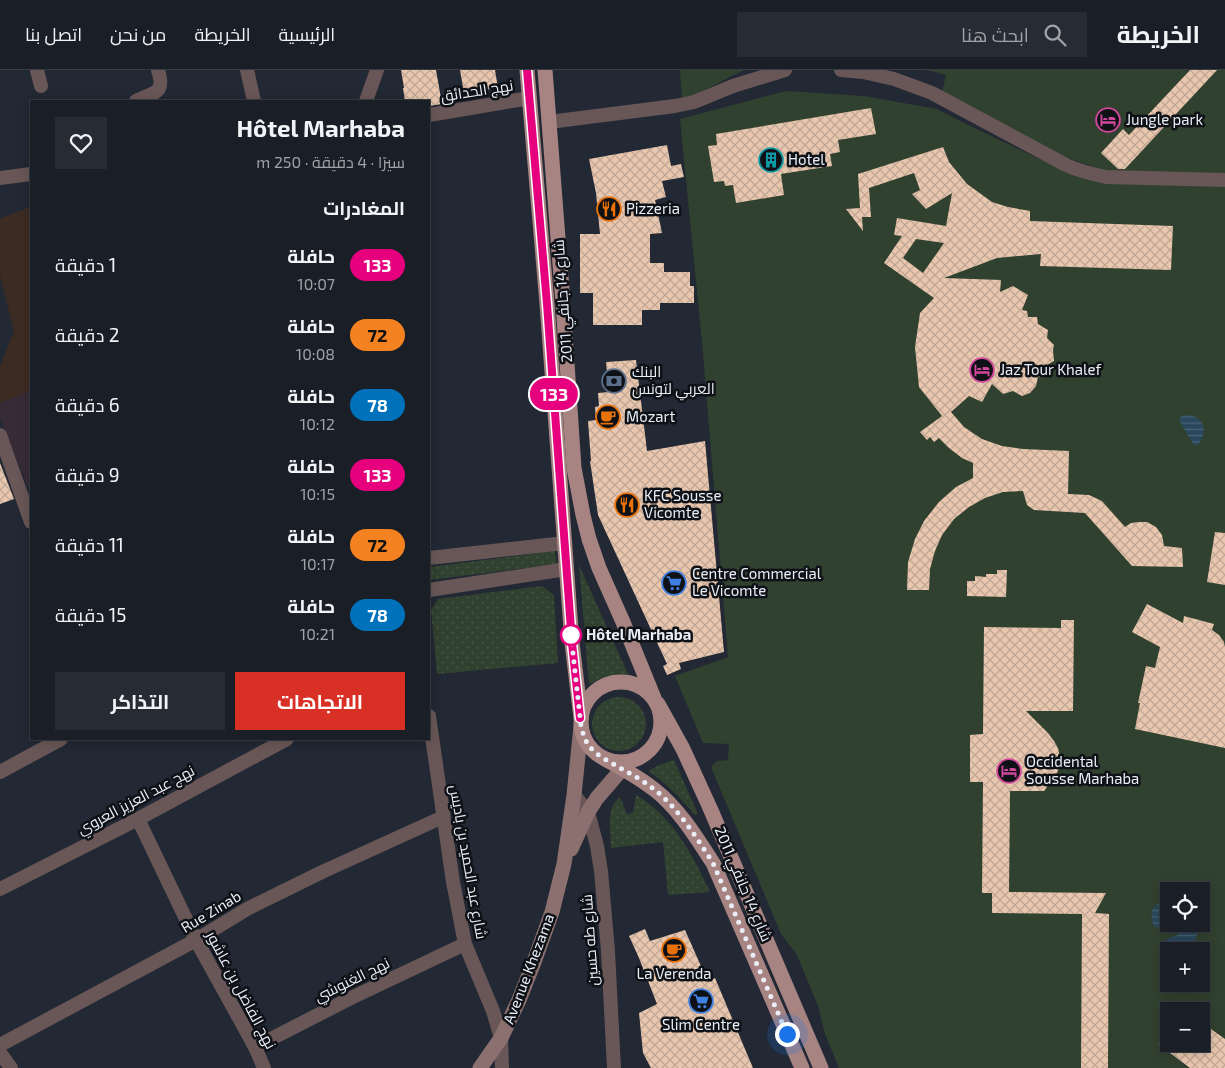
<!DOCTYPE html>
<html lang="ar">
<meta charset="utf-8">
<style>
body{margin:0;font-family:"Exo 2",Cairo,sans-serif;background:#272b33;color:#f1f3f6;direction:rtl;height:100vh;display:flex;flex-direction:column;font-size:19px;white-space:nowrap}
*{box-sizing:border-box;margin:0}
p{font-size:16px;color:#9fa2a7}
.icon{flex:none;width:28px;height:28px;fill:none;stroke:currentColor;stroke-width:2;stroke-linecap:round;stroke-linejoin:round}
.map{position:relative;flex:1;overflow:hidden;direction:ltr}
.side{position:absolute;left:30px;top:30px;width:400px;height:640px;display:flex;flex-direction:column;background:#1a1e27;border-radius:0px;box-shadow:0 2px 12px #0003,0 0 0 1px #383c44;direction:rtl}
.side>*{flex:none}
.badge{padding:0 10px;border-radius:16px;font-size:18px;line-height:32px}
.fabs{position:absolute;left:1160px;top:812px;display:grid;gap:10px}
.fabs a{display:grid;place-items:center;width:50px;height:50px;border-radius:0px;background:#1a1e27;box-shadow:0 2px 12px #0003,0 0 0 1px #383c44;font-size:25px}
.you{position:absolute;width:25px;height:25px;margin:-12px;border:4px solid #fff;border-radius:50%;background:#1a73e8;box-shadow:0 0 0 8px #1a73e833}
.map>.badge{position:absolute;translate:-50% -50%;box-shadow:0 0 0 2px #fff}
h2{padding:0 25px;font-size:19px;line-height:45px}
.round{display:grid;place-items:center;flex:none;width:52px;height:52px;border-radius:0px;background:#272b33}
.headline{display:flex;align-items:center;justify-content:space-between;height:85px;padding:0 25px}
h1{font-size:24px;font-weight:700;line-height:38px}
.cta{display:flex;gap:10px;margin-top:auto;padding:10px 25px}
.cta a{flex:1;height:58px;border-radius:0px;background:#d93025;color:#fff;font-size:20px;font-weight:700;line-height:58px;text-align:center}
.cta a+a{background:#272b33;color:#f1f3f6}
ul{padding:0;list-style:none}
li{display:flex;align-items:center;gap:15px;height:70px;padding:0 25px}
li div{flex:1}
li b{display:block;font-size:19px}
li em{font-style:normal}
li .badge{min-width:55px;font-weight:700;text-align:center}
header{display:flex;align-items:center;gap:30px;box-sizing:border-box;height:70px;padding:0 25px;background:#1a1e27;border-bottom:1px solid #383c44}
header strong{font-size:24px}
nav{display:flex;gap:28px;margin-inline-start:auto;font-size:18px}
.search{width:350px;height:45px;background:#272b33;display:flex;align-items:center;gap:12px;box-sizing:border-box;padding:0 18px;border-radius:0px;color:#9fa2a7;font-size:19px}
.map>svg:first-child{display:block}
.education{fill:#382b38}
.medical{fill:#3c2b22}
.grass{fill:url(#grass-dots)}
.garden{fill:#31412f;fill-rule:evenodd}
.water{fill:url(#water-rules)}
.building{fill:url(#building-cross-hatch);fill-rule:evenodd}
.lines{fill:none;stroke-linecap:round;stroke-linejoin:round}
.street{stroke:#685756;stroke-width:14}
.secondary{stroke:#8c706f;stroke-width:15}
.primary{stroke:#a78482;stroke-width:15}
.line-casing{stroke:#fff;stroke-width:11}
.line{stroke:#e6007e;stroke-width:8}
.walk{stroke:#eaeef6;stroke-width:5;stroke-dasharray:0 9}
.stop-dot{fill:#fff;stroke:#e6007e;stroke-width:2.5}
.labels{text-anchor:middle;stroke-width:5;stroke-linejoin:round;paint-order:stroke}
.street-label{font-size:15px;fill:#eaeef6;stroke:#0e1116}
.poi-label{font-size:15px;fill:#eaeef6;stroke:#0e1116;text-anchor:start}
.stop-label{font-size:15px;font-weight:bold;fill:#eaeef6;stroke:#0e1116;text-anchor:start}
</style>
<header>
<strong>الخريطة</strong>
<div class="search"><svg class="icon" aria-label="search" viewBox="0 0 24 24"><circle cx="10" cy="10" r="6"/><path d="M15 15l6 6"/></svg>ابحث هنا</div>
<nav><a>الرئيسية</a><a>الخريطة</a><a>من نحن</a><a>اتصل بنا</a></nav>
</header>
<div class="map">
<svg width="1225" height="998" viewBox="0 0 1225 998">
<defs>
<pattern id="grass-dots" width="8" height="8" patternUnits="userSpaceOnUse" patternTransform="scale(1.25)"><rect width="8" height="8" fill="#31412f"/><path d="M2 2h.1M6 6h.1" fill="none" stroke="#455444" stroke-width="1.8" stroke-linecap="round"/></pattern>
<pattern id="water-rules" width="6" height="5" patternUnits="userSpaceOnUse" patternTransform="scale(1.25)"><rect width="6" height="5" fill="#2a485d"/><path d="M0 2.5h6" fill="none" stroke="#496375"/></pattern>
<pattern id="building-cross-hatch" width="8" height="8" patternUnits="userSpaceOnUse" patternTransform="scale(1.25)"><rect width="8" height="8" fill="#e9c7ae"/><path d="M0 0l8 8M0 8l8-8" fill="none" stroke="#c0a795"/></pattern>
</defs>
<rect width="100%" height="100%" fill="#222834"/>
<path class="education" d="M31 321V425L0 348V333Z"/>
<path class="medical" d="M31 137V321L0 333V297L14 261 0 205V148Z"/>
<g class="grass">
<path d="M555 481 557 494 429 510V497Z"/>
<path d="M579 495 629 606C612 603 604 607 589 614Z"/>
<path d="M542 516 554 525 558 593 437 604 431 540 438 529Z"/>
<circle cx="619" cy="654" r="27"/>
<path d="M674 690 698 744 695 745C680 728 667 713 648 701L659 695Z"/>
<path d="M636 725C672 745 693 785 710 822L668 825 663 772 611 778C611 762 605 738 620 727L627 744 633 743Z"/>
</g>
<g class="garden">
<path d="M680 0H744L682 31Z"/>
<path d="M927 0H1225V109L1106 101 1068 88 941 26 946 5Z"/>
<path d="M786 21 864 26 937 39 962 52 1065 101 1225 116V998H839L825 964 818 936 797 885 781 864 711 697 717 691 728 690 729 674 703 673 675 606 728 587 702 272 680 49ZM1169 821H1201V854H1169ZM1169 881H1201V914H1169ZM1169 941H1201V974H1169Z"/>
</g>
<g class="water">
<path d="M1184 345C1204 345 1209 361 1198 375H1194L1180 352 1179 350 1181 347Z"/>
<path d="M1158 834 1162 835 1165 838 1169 839V854H1172C1165 857 1162 860 1154 856 1151 848 1149 839 1158 834Z"/>
<path d="M1174 854H1195L1199 856 1203 854 1207 855 1208 858 1206 862 1198 863 1195 869C1197 877 1209 878 1201 889V881H1169V890C1159 877 1161 869 1178 865L1180 861 1176 856Z"/>
</g>
<g class="building">
<path d="M401 0H436L442 34 429 36V31H405L403 18H404Z"/>
<path d="M460 0H495L498 18 464 23Z"/>
<path d="M1190 0H1217L1125 99H1118L1101 83 1123 59 1129 65Z"/>
<path d="M871 38 876 64 838 70 840 82 830 84 832 96 781 104 784 125 736 133 733 115 725 116 724 111 714 112 708 76 717 75 716 64Z"/>
<path d="M667 75 671 96 681 94 684 107 662 111 666 127 655 130 662 163 650 164V193H664V202H690V216H694V233H660V240H642V255H593V223H580V164H600L596 123 589 89Z"/>
<path d="M943 77 949 92 967 114 992 132 1008 137 1030 141V151L1173 156 1171 200 1040 196 1041 184 997 188 944 208 1001 210 1000 222 1013 216 1028 225 1022 240 1027 241 1028 247H1037L1038 254 1048 260 1047 268 1054 275 1053 280 1054 291 1047 295V304L1038 307 1036 316 1030 323 1022 326 1013 321 1003 324 992 314 982 332 969 326 951 342 964 357 982 369 1002 376 1023 379 1069 381 1068 424 1089 425 1102 431 1125 457 1131 453 1139 452H1147L1156 457 1162 465 1164 476 1182 478 1183 497 1132 496 1085 443 1034 440 1027 435 1023 421 1003 422 985 428 969 437 954 449 942 465 935 481 930 499 929 520H907L908 492 915 469 924 451 939 432 956 417 973 408V393L962 388 949 378 939 368 934 372 930 367 927 370 920 362 942 346 919 317 915 277 920 243 934 228 884 193 902 166 894 165 897 148 946 156 952 123 926 139 912 124 920 120 914 103 869 118 871 147H862L863 161 846 139 860 138 858 104ZM916 169 944 173 923 203 903 188Z"/>
<path d="M636 290 647 381 705 371 724 582 679 593 681 599 667 605 663 596 667 594 598 445 590 391H591L588 351 596 350 595 337 599 336 598 323 609 322 606 292Z"/>
<path d="M0 393 14 429 0 434Z"/>
<path d="M1215 462 1225 463V515L1207 512Z"/>
<path d="M997 500H1007L1006 527 967 526V511H975V506L986 507V504H997Z"/>
<path d="M1147 534 1183 553 1184 546 1214 554 1212 560 1219 565 1224 572 1225 577V678L1135 659 1140 633H1138L1146 596 1155 598 1160 577 1132 562Z"/>
<path d="M1061 550H1074L1073 641H1026L1048 663 1054 671 1058 678 1060 687V696L1056 705 1044 721H1010L1009 822 1106 823 1095 843 1109 844 1108 998H1081L1082 844 992 843V823H982L983 712H970V665L983 664 984 557 1061 558Z"/>
<path d="M645 859 650 871 685 860 708 912 715 908 753 998H651L643 983 639 943 657 934 639 888 629 866Z"/>
<path d="M1201 952 1225 969V998H1190L1158 974H1201Z"/>
</g>
<g class="lines">
<g class="street">
<path d="M37 0 41 16"/>
<path d="M247 0 254 31"/>
<path d="M841 0 863 2 894 9 932 23 1066 95C1079 101 1092 104 1106 107L1225 110"/>
<path d="M136 31C153 22 166 25 158 0"/>
<path d="M366 31 377 0"/>
<path d="M429 45 530 28"/>
<path d="M549 52 675 36 694 32 733 16 785 0"/>
<path d="M0 108 31 104"/>
<path d="M0 365 31 452"/>
<path d="M429 488 565 473"/>
<path d="M429 520 567 499"/>
<path d="M429 646 453 812 465 874 493 941 501 968 502 998"/>
<path d="M0 702 61 669"/>
<path d="M574 725 588 742 597 776 601 801 608 881 614 998"/>
<path d="M138 749 196 870 255 977 264 998"/>
<path d="M0 819 138 749 287 669"/>
<path d="M0 975 196 870 247 839 322 802 443 747"/>
<path d="M255 977 353 927 465 874"/>
<path d="M0 983 11 998"/>
</g>
<g class="secondary">
<path d="M571 779 588 742 597 728 628 692"/>
<path d="M480 998 501 968 519 930 534 892 552 842 564 794 574 725 581 656"/>
</g>
<g class="primary">
<path d="M527 0 547 234 572 573 581 648"/>
<path d="M545 0 563 233 574 398 583 445 589 469 599 498 623 552 654 628"/>
<circle cx="621" cy="652" r="40"/>
<path d="M658 634 683 679 710 738 821 998"/>
<path d="M605 689C622 698 640 708 655 720 679 739 696 767 713 793L802 998"/>
</g>
</g>
<g class="lines">
<g class="line-casing">
<path id="line" d="M527 0 547 234 572 573 580 648"/>
</g>
<use href="#line" class="line"/>
<path class="walk" d="M571 565 581 656C583 664 585 671 590 677 598 687 611 692 622 699 633 705 645 712 655 720 679 739 696 767 713 793L787 964"/>
</g>
<defs>
<g id="hotel-ring" transform="scale(1.25)"><circle r="9.5" fill="#0e1116" stroke="#d1479c" stroke-width="1.5"/><path d="M-6-4.5h1.5V1H6V5H4.5V3h-9V5H-6ZM-4 0a1.8 1.8 0 1 1 3.6 0ZM.5 0V-2.5h3Q6-2.5 6 0Z" fill="#d1479c"/></g>
<g id="building-ring" transform="scale(1.25)"><circle r="9.5" fill="#0e1116" stroke="#0f9aa8" stroke-width="1.5"/><path d="M-4-6H4V6H1V3H-1V6H-4ZM-2.5-4.3h1.7v1.8h-1.7ZM.8-4.3h1.7v1.8H.8ZM-2.5-1h1.7V.8h-1.7ZM.8-1h1.7V.8H.8Z" fill="#0f9aa8"/></g>
<g id="restaurant-ring" transform="scale(1.25)"><circle r="9.5" fill="#0e1116" stroke="#e8710a" stroke-width="1.5"/><path d="M-5-6h1v4h1v-4h1v4h1v-4h1v5L-1.5 .5V6h-2V.5L-5-1ZM5-6V6H3V1.5H1.5Q1.5-4 5-6Z" fill="#e8710a"/></g>
<g id="bank-ring" transform="scale(1.25)"><circle r="9.5" fill="#0e1116" stroke="#5c6f8a" stroke-width="1.5"/><path d="M-6-4H6V4H-6ZM0-2.3a2.3 2.3 0 1 0 0 4.6a2.3 2.3 0 1 0 0-4.6Z" fill="#5c6f8a"/></g>
<g id="cafe-ring" transform="scale(1.25)"><circle r="9.5" fill="#0e1116" stroke="#e8710a" stroke-width="1.5"/><path d="M-5.5-4.5H6V0H3Q3 3.5 0 3.5H-2.5Q-5.5 3.5-5.5 0ZM3-3.2v2h1.7v-2ZM-6 4.5H4V6H-6Z" fill="#e8710a"/></g>
<g id="supermarket-ring" transform="scale(1.25)"><circle r="9.5" fill="#0e1116" stroke="#3f7fe0" stroke-width="1.5"/><path d="M-6-5.5h2.5l.6 2H6L4.5 2H-2.5L-4.4-4H-6ZM-1.5 3.2a1.3 1.3 0 1 0 .1 0ZM3 3.2a1.3 1.3 0 1 0 .1 0Z" fill="#3f7fe0"/></g>
</defs>
<g fill-rule="evenodd">
<use href="#hotel-ring" x="1108" y="50"/>
<use href="#building-ring" x="771" y="90"/>
<use href="#restaurant-ring" x="609" y="139"/>
<use href="#hotel-ring" x="982" y="300"/>
<use href="#bank-ring" x="614" y="311"/>
<use href="#cafe-ring" x="608" y="347"/>
<use href="#restaurant-ring" x="627" y="435"/>
<use href="#supermarket-ring" x="674" y="513"/>
<use href="#hotel-ring" x="1009" y="701"/>
<use href="#cafe-ring" x="674" y="880"/>
<use href="#supermarket-ring" x="701" y="931"/>
</g>
<circle class="stop-dot" cx="571" cy="565" r="10"/>
<g class="labels">
<g class="street-label">
<text transform="translate(477 21) rotate(-9)" y="5">نهج الحدائق</text>
<text transform="translate(563 231) rotate(-94)" y="5">شارع 14 جانفي 2011</text>
<text transform="translate(136 730) rotate(-28)" y="5">نهج عبد العزيز العروي</text>
<text transform="translate(468 792) rotate(80)" y="5">شارع عبد الحميد بن باديس</text>
<text transform="translate(743 814) rotate(67)" y="5">شارع 14 جانفي 2011</text>
<text transform="translate(211 842) rotate(-31)" y="5">Rue Zinab</text>
<text transform="translate(590 870) rotate(-94)" y="5">شارع طه حسين</text>
<text transform="translate(529 899) rotate(-69)" y="5">Avenue Khezama</text>
<text transform="translate(352 910) rotate(-26)" y="5">نهج الغنوشي</text>
<text transform="translate(241 920) rotate(62)" y="5">نهج الفاضل بن عاشور</text>
</g>
<g class="poi-label">
<text x="1126" y="55">Jungle park</text>
<text x="788" y="95">Hotel</text>
<text x="626" y="144">Pizzeria</text>
<text x="1000" y="305">Jaz Tour Khalef</text>
<text x="632" y="307">البنك<tspan x="632" dy="17">العربي لتونس</tspan></text>
<text x="626" y="352">Mozart</text>
<text x="644" y="431">KFC Sousse<tspan x="644" dy="17">Vicomte</tspan></text>
<text x="692" y="509">Centre Commercial<tspan x="692" dy="17">Le Vicomte</tspan></text>
<text x="1026" y="697">Occidental<tspan x="1026" dy="17">Sousse Marhaba</tspan></text>
<text x="674" y="909" text-anchor="middle">La Verenda</text>
<text x="701" y="960" text-anchor="middle">Slim Centre</text>
</g>
<g class="stop-label">
<text x="586" y="570">Hôtel Marhaba</text>
</g>
</g>
</svg>
<div class="fabs">
<a><svg class="icon" aria-label="locate" viewBox="0 0 24 24"><circle cx="12" cy="12" r="6"/><path d="M12 2v4M12 18v4M2 12h4M18 12h4"/></svg></a>
<a>+</a>
<a>−</a>
</div>
<div class="you" style="left:787px;top:964px"></div>
<b class="badge" style="left:554px;top:324px;background:#e6007e;color:#fff">133</b>
<section class="side">
<div class="headline"><div><h1>Hôtel Marhaba</h1><p>سيرًا · 4 دقيقة · 250 m</p></div><a class="round"><svg class="icon" aria-label="heart" viewBox="0 0 24 24"><path d="M12 20l-8-8c-3-5 5-10 8-4 3-6 11-1 8 4z"/></svg></a></div>
<h2>المغادرات</h2>
<ul>
<li><span class="badge" style="background:#e6007e;color:#fff">133</span><div><b>حافلة</b><p>10:07</p></div><em>1 دقيقة</em></li>
<li><span class="badge" style="background:#f58220;color:#111">72</span><div><b>حافلة</b><p>10:08</p></div><em>2 دقيقة</em></li>
<li><span class="badge" style="background:#0072bc;color:#fff">78</span><div><b>حافلة</b><p>10:12</p></div><em>6 دقيقة</em></li>
<li><span class="badge" style="background:#e6007e;color:#fff">133</span><div><b>حافلة</b><p>10:15</p></div><em>9 دقيقة</em></li>
<li><span class="badge" style="background:#f58220;color:#111">72</span><div><b>حافلة</b><p>10:17</p></div><em>11 دقيقة</em></li>
<li><span class="badge" style="background:#0072bc;color:#fff">78</span><div><b>حافلة</b><p>10:21</p></div><em>15 دقيقة</em></li>
</ul>
<div class="cta"><a>الاتجاهات</a><a>التذاكر</a></div>
</section>
</div>
